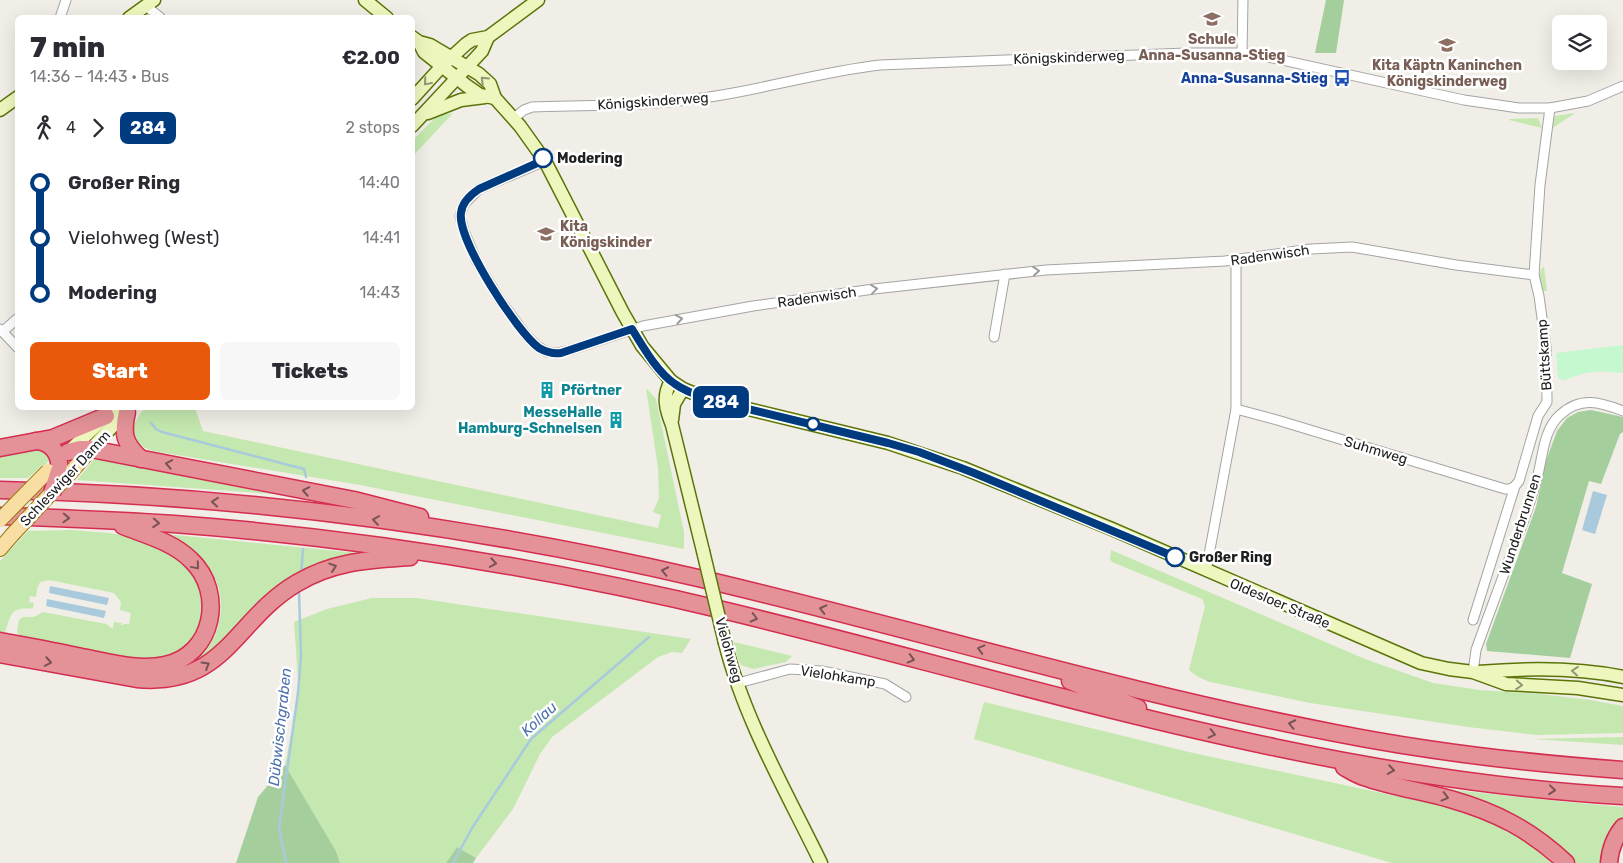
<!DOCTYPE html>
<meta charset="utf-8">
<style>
body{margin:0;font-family:Rubik,sans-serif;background:#f7f7f7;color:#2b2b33;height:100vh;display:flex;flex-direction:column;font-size:19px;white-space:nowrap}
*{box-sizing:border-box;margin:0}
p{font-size:16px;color:#7c7c81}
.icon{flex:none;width:28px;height:28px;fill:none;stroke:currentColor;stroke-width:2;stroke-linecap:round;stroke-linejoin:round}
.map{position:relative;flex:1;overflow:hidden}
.panel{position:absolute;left:15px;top:15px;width:400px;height:395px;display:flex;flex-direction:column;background:#fff;border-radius:8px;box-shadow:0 5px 20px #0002}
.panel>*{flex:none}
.badge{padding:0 10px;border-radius:8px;font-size:18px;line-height:32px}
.tools{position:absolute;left:1552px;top:15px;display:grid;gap:10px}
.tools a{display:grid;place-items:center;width:55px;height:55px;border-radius:8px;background:#fff;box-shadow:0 5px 20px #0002;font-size:25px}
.map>.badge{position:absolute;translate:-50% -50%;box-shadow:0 0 0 2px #fff}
.legs{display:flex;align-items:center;gap:8px;height:55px;padding:0 15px;font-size:16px}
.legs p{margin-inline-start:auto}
.summary{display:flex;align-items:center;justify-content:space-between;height:85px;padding:0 15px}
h1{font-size:28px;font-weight:800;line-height:38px}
.cta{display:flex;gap:10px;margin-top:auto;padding:10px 15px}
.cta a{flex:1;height:58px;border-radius:8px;background:#ea580c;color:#fff;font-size:20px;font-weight:800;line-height:58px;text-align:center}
.cta a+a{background:#f7f7f7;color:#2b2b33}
ul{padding:0 15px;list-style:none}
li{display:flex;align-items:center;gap:18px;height:55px;font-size:19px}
li i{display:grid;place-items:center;width:8px;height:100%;margin:0 6px;background:currentColor}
li i::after{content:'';width:12px;height:12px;margin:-6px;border:4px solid;border-radius:50%;background:#fff}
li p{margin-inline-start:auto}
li:first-child i{background:linear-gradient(#0000 50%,currentColor 0)}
li:last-child i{background:linear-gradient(currentColor 50%,#0000 0)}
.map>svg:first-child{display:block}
.grass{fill:#c4e8af}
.forest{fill:#a5ce9d}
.park{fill:#c6f8d0}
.water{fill:#a9cadc}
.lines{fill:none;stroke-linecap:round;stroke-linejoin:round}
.stream{stroke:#a9cadc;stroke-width:2.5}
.street-casing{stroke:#a4a4a4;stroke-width:11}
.secondary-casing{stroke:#5b7409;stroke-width:15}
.primary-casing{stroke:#957806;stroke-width:16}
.highway-casing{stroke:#d42d51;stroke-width:19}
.street{stroke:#fff;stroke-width:9}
.secondary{stroke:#edf7bd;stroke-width:12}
.primary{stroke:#f8dea3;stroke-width:14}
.highway{stroke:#e49297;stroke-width:16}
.secondary-bridge-casing{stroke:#5b7409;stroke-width:15;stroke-linecap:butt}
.primary-bridge-casing{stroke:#957806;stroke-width:16;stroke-linecap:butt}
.highway-bridge-casing{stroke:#d42d51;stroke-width:19;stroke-linecap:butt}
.secondary-bridge{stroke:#edf7bd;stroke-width:12}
.primary-bridge{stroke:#f8dea3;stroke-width:14}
.highway-bridge{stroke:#e49297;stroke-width:16}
.oneway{stroke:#919676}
.oneway2{stroke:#9b9b9b}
.oneway3{stroke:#785356}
.line-1-casing{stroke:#fff;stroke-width:11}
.line-1{stroke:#003b80;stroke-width:8}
.stop-1-dot{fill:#fff;stroke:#003b80;stroke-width:2.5}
.labels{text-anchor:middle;stroke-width:5;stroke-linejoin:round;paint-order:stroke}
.education-label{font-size:14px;font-weight:bold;fill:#785e54;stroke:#fff}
.street-label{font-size:14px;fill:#202020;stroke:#fff}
.transit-label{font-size:14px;font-weight:bold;fill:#164399;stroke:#fff;text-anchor:end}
.stop-label{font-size:14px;font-weight:bold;fill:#202020;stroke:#fff;text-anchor:start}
.culture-label{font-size:14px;font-weight:bold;fill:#0d838f;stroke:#fff;text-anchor:start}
.water-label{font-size:15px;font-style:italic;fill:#4f72ac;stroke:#fff}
</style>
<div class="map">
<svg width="1623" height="863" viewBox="0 0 1623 863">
<rect width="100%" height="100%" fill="#f0eee6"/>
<g class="grass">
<path d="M453 113 413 156V140L437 116Z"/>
<path d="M1575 113 1551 129 1555 116Z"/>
<path d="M1538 118 1542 128 1509 120 1510 119Z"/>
<path d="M1544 267 1547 291H1543L1539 278 1541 269Z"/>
<path d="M646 388 656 399 684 532V549L360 485 153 451C128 443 129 425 145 408H195L203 431 658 528 661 515 653 512 659 498 658 468Z"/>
<path d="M39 448 49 454 50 459 44 466 42 465 28 478H0V454Z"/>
<path d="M96 457 273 494 77 480Z"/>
<path d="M71 530 109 533 137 538 169 550 190 569 202 589 204 616 194 639 181 651 162 658 140 661 21 639 17 632 19 620 23 617H34L43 612 106 624 113 629 114 622 122 623 121 625H123L124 624H129L131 613 120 610 121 602 114 593 49 580 40 582 37 589 36 597 30 596 29 602 34 603 33 608C28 609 25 608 20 609 9 611 9 623 5 632L0 634V561L28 531Z"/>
<path d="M156 533 367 554 338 561 226 644 197 660C225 634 231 589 202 560 190 548 170 541 156 533Z"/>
<path d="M1111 550 1365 659 1433 683 1479 690 1540 694 1590 700 1623 706V733L1537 735 1468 727 1310 703 1210 682 1198 677 1189 670 1205 606 1202 599 1112 562 1110 559Z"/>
<path d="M372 598H417L691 639 682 653 672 652 658 657 552 737 540 754 513 809 476 858 457 847 446 863H340L336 851 285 765 299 694 294 622 327 609Z"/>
<path d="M734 642 792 656 786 662 753 669 741 665 737 657Z"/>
<path d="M984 702 1193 753 1443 806 1489 822 1525 840 1551 863H1392L974 739Z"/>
<path d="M1623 737V745L1533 739Z"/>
<path d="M1445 789 1567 802 1623 807V817L1618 822 1604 863H1574L1556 846Z"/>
</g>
<g class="forest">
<path d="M1326 0H1344L1336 53H1315Z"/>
<path d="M1591 410 1623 417V432L1620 434 1601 484 1589 481 1562 573 1592 584 1570 658 1487 651 1486 644 1536 507 1546 461 1557 431 1567 418 1578 412Z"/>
<path d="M285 765 336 851 340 863H236L258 797Z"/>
<path d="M457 847 476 858 473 863H446Z"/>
</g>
<path class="park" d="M1623 345V373C1597 371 1590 370 1565 380H1562L1558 378 1556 353Z"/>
<g class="water">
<path d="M1593 491 1607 495 1595 534 1582 530Z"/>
<path d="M50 586 109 598 107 605 49 593Z"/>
<path d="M47 599 106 611 104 618 46 606Z"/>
</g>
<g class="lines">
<g class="stream">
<path d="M151 423 156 429 162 432 304 469 306 477"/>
<path d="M301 575 303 549"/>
<path d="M286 863 279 828 298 693 301 656 299 592"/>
<path d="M453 863 472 828 531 739 649 637"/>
</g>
<g class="street-casing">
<g id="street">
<path d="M146 6 161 18"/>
<path d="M60 18 66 0"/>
<path d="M1242 53 1243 0"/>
<path d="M514 118 524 110 532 107C595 105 660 106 722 95 775 86 827 71 880 65L1186 53H1242L1264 56 1464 100 1519 108H1550L1588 101 1623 86"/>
<path d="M545 161 479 189 464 204 460 216 464 231 477 262 500 300 526 335 537 346 547 352 557 353 570 350 643 326 753 306 874 289 1046 270 1225 261 1311 249 1352 247 1456 265 1534 275"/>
<path d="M0 329 18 348"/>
<path d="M2 332 18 318"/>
<path d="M994 337 1005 274"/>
<path d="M1236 409 1277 420 1505 489H1510L1515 486"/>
<path d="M1206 571 1236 409V260"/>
<path d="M1473 620 1515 486 1519 481 1538 416 1547 402V398L1546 347 1539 296 1534 275 1540 185 1550 108"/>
<path d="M1473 672 1476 650C1487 619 1499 588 1510 557 1521 529 1532 500 1539 470 1543 452 1545 428 1560 415 1580 396 1600 402 1623 411"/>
<path d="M738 683 790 669 822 671 885 684 906 697"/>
</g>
</g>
<g class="secondary-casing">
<g id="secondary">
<path d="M365 0 387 18"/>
<path d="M129 18 154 0"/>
<path d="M412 37 419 42 430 45 479 74 490 84 495 98 520 126 545 161 623 313 642 346 671 381 683 389 711 400 888 443 963 468 1112 529 1421 663 1449 669 1473 672 1506 684 1578 688 1623 695"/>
<path d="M419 42 424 52 467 86 480 95 495 98"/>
<path d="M412 99 442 66 466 44 472 40 488 37 538 0"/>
<path d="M0 110 18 97"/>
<path d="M428 113 461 100 485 97"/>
<path d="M412 126 482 51 488 37"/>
<path d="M671 381C662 396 666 410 672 425L703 551"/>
<path d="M672 420 674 404 683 389"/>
<path d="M91 449 127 411"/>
<path d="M68 452 115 408"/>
<path d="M725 643C744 719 787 793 821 863"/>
<path d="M1478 672C1525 668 1576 667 1623 677"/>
</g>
</g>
<g class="primary-casing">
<g id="primary">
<path d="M71 472 91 449"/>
<path d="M0 549 12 535"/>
</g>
</g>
<g class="highway-casing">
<g id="highway">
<path d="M127 412C122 434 124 443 141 459"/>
<path d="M36 441C53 442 61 456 59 471"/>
<path d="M0 448 53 438 106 416"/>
<path d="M68 452 80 449H91L354 500 420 517"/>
<path d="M0 490C235 495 470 525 698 578 911 628 1121 692 1335 733 1430 752 1527 763 1623 770"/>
<path d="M0 516C58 518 116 520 174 524 361 538 548 568 731 612 1027 684 1317 779 1623 796"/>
<path d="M0 641C27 646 55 651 82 657 109 662 138 671 165 665 214 655 225 592 191 560 173 542 146 535 123 526"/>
<path d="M0 654 137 679C226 687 234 620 297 583 334 561 368 560 410 557"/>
<path d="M1070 681 1138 708"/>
<path d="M1344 767C1351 771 1357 775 1364 777 1392 787 1422 791 1450 799 1496 812 1531 830 1566 863"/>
<path d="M1609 863C1610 849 1614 838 1623 827"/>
</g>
</g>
<use href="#street" class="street"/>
<use href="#secondary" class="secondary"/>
<use href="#primary" class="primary"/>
<use href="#highway" class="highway"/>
<g class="secondary-bridge-casing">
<path id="secondary-bridge" d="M703 551 725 643"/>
</g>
<g class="primary-bridge-casing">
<g id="primary-bridge">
<path d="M0 520 48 471"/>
<path d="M12 535 71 472"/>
</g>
</g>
<g class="highway-bridge-casing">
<path id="highway-bridge" d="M52 493 59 471"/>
</g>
<use href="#secondary-bridge" class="secondary-bridge"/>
<use href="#primary-bridge" class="primary-bridge"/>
<use href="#highway-bridge" class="highway-bridge"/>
</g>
<defs><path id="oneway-chevron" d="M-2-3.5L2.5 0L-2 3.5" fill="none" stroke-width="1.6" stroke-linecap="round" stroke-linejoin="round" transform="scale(1.25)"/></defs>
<g class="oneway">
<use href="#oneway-chevron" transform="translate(484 80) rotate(-136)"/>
<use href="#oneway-chevron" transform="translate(427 82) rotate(131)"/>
<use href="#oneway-chevron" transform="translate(1575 671) rotate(-175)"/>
<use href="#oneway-chevron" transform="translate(1519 685) rotate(4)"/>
</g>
<g class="oneway2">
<use href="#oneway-chevron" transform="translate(1036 271) rotate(-5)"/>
<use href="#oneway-chevron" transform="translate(874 289) rotate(-7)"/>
<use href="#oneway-chevron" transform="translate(679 319) rotate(-10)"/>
</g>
<g class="oneway3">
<use href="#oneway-chevron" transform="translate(169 464) rotate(-169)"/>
<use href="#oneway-chevron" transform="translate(306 491) rotate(-170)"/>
<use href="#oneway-chevron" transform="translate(215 502) rotate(-175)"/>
<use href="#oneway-chevron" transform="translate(66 518) rotate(2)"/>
<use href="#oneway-chevron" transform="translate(376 520) rotate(-172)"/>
<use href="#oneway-chevron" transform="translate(156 523) rotate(4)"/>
<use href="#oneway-chevron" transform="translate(493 563) rotate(10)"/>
<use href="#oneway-chevron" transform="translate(196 566) rotate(50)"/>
<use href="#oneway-chevron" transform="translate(333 567) rotate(-18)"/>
<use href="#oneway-chevron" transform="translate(665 571) rotate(-168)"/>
<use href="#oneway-chevron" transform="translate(823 609) rotate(-166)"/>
<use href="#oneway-chevron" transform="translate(754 618) rotate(14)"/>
<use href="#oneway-chevron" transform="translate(981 649) rotate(-165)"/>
<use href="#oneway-chevron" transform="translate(911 659) rotate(15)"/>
<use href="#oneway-chevron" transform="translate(48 662) rotate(10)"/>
<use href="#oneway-chevron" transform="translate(206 665) rotate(-31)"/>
<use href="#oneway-chevron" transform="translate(1292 724) rotate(-168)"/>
<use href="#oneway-chevron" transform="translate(1212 734) rotate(13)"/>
<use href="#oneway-chevron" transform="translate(1391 770) rotate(9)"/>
<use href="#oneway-chevron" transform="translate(1552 790) rotate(6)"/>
<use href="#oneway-chevron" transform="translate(1445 797) rotate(15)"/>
</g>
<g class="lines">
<g class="line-1-casing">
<path id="line-1" d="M543 158 544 160 479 189C470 195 462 202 461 213 457 240 517 332 539 348 546 352 554 354 561 353L632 329C643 347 658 373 675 384 686 392 699 396 711 400L888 443 919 452 974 473 1175 557"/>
</g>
<use href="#line-1" class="line-1"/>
</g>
<defs>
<g id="school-bare" transform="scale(1.35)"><path d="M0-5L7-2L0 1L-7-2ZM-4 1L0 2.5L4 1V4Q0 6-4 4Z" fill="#8d6e63" stroke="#fff" stroke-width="2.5" paint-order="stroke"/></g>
<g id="bus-bare" transform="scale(1.35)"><path d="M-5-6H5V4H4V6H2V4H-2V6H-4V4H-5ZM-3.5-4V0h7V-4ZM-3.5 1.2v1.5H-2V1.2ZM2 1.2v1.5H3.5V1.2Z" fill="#1a4fb4" stroke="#fff" stroke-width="2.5" paint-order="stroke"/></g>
<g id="building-bare" transform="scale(1.35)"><path d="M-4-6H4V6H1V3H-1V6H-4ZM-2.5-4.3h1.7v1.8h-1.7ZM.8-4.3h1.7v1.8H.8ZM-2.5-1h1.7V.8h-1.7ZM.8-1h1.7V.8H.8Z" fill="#0f9aa8" stroke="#fff" stroke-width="2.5" paint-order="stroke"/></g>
</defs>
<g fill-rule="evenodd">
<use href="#school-bare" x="1212" y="19"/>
<use href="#school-bare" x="1447" y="45"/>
<use href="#bus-bare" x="1342" y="78"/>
<use href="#school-bare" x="546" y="234"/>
<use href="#building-bare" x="547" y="390"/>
<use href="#building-bare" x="616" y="420"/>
</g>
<g class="stop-1-dot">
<circle cx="543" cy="158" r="9"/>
<circle cx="813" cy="424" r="6"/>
<circle cx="1175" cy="557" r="9"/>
</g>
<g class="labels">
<g class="education-label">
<text x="1212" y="44">Schule<tspan x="1212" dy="16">Anna-Susanna-Stieg</tspan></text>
<text x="1447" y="70">Kita Käptn Kaninchen<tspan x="1447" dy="16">Königskinderweg</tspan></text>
<text x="560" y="231" text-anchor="start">Kita<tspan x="560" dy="16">Königskinder</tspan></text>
</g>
<g class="street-label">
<text transform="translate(1069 57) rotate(-2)" y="5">Königskinderweg</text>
<text transform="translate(653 101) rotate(-4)" y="5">Königskinderweg</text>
<text transform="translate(1270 255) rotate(-8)" y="5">Radenwisch</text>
<text transform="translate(817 297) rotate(-8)" y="5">Radenwisch</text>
<text transform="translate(1544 355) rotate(-94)" y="5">Büttskamp</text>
<text transform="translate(1376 450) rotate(17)" y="5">Suhmweg</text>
<text transform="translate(65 478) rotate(-47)" y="5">Schleswiger Damm</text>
<text transform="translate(1520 524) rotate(-72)" y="5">Wunderbrunnen</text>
<text transform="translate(1280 603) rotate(23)" y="5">Oldesloer Straße</text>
<text transform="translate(729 650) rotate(74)" y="5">Vielohweg</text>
<text transform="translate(838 676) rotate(9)" y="5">Vielohkamp</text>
</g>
<g class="transit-label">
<text x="1328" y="83">Anna-Susanna-Stieg</text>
</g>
<g class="stop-label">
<text x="557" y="163">Modering</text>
<text x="1189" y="562">Großer Ring</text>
</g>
<g class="culture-label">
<text x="561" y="395">Pförtner</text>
<text x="602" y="417" text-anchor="end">MesseHalle<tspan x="602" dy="16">Hamburg-Schnelsen</tspan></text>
</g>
<g class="water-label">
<text transform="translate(539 719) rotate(-43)" y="5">Kollau</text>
<text transform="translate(280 727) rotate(-84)" y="5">Dübwischgraben</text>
</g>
</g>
</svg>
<div class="tools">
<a><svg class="icon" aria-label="layers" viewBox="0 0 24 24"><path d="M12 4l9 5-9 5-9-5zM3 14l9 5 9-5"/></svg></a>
</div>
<b class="badge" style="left:721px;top:402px;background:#003b80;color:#fff">284</b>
<section class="panel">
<div class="summary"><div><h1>7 min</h1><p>14:36 – 14:43 · Bus</p></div><b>€2.00</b></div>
<div class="legs"><svg class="icon" aria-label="walk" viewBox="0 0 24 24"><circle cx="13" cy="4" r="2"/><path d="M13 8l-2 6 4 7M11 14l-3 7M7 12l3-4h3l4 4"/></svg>4<svg class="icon" aria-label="forward" viewBox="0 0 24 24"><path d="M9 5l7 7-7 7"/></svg><b class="badge" style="background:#003b80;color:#fff">284</b><p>2 stops</p></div>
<ul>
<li><i style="color:#003b80"></i><b>Großer Ring</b><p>14:40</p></li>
<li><i style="color:#003b80"></i><span>Vielohweg (West)</span><p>14:41</p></li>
<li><i style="color:#003b80"></i><b>Modering</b><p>14:43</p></li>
</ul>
<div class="cta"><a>Start</a><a>Tickets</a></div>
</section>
</div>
